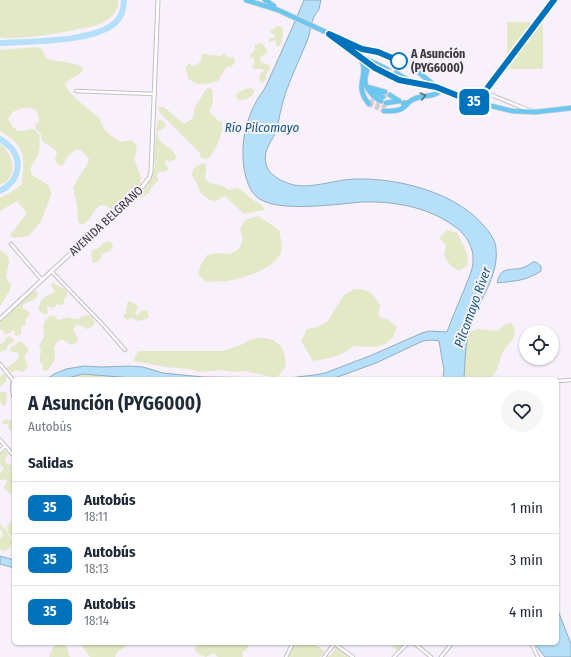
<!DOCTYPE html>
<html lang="es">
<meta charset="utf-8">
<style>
body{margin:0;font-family:"Fira Sans Condensed",sans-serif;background:#f6f6f7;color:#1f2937;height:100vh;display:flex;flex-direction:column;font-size:15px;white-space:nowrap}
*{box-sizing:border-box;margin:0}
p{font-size:13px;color:#747a83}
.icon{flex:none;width:22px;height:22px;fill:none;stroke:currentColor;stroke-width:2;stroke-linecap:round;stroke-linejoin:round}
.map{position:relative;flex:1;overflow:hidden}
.details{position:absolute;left:12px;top:377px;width:547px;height:268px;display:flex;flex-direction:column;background:#fff;border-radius:6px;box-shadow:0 1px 3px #0004}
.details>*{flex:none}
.badge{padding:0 8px;border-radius:6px;font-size:14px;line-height:26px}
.buttons{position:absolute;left:519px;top:325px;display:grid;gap:8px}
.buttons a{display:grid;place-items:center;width:40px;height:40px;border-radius:50%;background:#fff;box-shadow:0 1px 3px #0004;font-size:20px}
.map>.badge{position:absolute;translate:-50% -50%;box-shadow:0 0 0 2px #fff}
h2{padding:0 16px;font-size:15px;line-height:36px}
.round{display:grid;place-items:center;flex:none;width:42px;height:42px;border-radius:21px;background:#f6f6f7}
.head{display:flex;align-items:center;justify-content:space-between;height:68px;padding:0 16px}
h1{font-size:19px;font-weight:700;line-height:30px}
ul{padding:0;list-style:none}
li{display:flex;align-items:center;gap:12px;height:52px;padding:0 16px;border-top:1px solid #e0e1e3}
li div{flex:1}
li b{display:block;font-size:15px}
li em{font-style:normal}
li .badge{min-width:44px;font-weight:700;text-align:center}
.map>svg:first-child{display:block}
.green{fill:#e3e8c7}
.water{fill:#b6dff9;stroke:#91adc1}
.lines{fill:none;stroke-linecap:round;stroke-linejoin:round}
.river{stroke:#b6dff9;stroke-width:6}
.trunk-tunnel{stroke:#d2ccd6;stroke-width:4.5;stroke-dasharray:4.5 2;stroke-linecap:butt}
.minor-casing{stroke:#c4bec8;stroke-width:4.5}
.tertiary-casing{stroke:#c4bec8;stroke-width:5}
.trunk-casing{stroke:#d4d3d4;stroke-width:6}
.minor{stroke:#fff;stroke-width:2.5}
.tertiary{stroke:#fff;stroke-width:3}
.trunk{stroke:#6bc6f0;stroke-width:4.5}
.oneway{stroke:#4e7185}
.line-casing{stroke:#fff;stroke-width:9}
.line{stroke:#0072bc;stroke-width:6}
.stop-dot{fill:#fff;stroke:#0072bc;stroke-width:2}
.labels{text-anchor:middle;stroke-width:4;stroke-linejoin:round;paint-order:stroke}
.stop-label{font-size:12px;font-weight:bold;fill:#3b393d;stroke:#f8f1fc;text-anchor:start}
.street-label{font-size:12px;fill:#3b393d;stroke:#f8f1fc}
.water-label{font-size:13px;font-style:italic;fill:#105879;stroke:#f8f1fc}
</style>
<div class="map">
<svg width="571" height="657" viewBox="0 0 571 657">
<rect width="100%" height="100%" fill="#f8f1fc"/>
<g class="green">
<path d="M0 0H118C119 10 113 17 104 22 95 27 84 28 74 30 49 35 25 39 0 38Z"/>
<rect x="507" y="22" width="36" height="47"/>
<path d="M278 26 283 28C283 34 283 42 279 46H276V40L269 42 268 40 270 38H275V35L270 33 271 30Z"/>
<path d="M260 43H262L267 50V53L260 57 261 62 269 65 270 68 266 75V80L262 83 259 79 260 74 263 72 264 70 262 69H254L252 67 255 60 249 56 255 50V45Z"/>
<path d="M37 47 42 49 47 59C57 62 77 62 83 68 81 78 71 76 65 84 70 97 90 109 100 119 102 130 112 136 120 142L131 140 135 144 137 149 134 159 140 174 141 184 131 196 114 210 104 205 99 206C92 212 91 221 82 225L78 222 77 205 73 188 78 178 87 165 89 159 82 151 76 149 68 156 62 166 57 164 55 159 57 152C54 147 47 145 42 141L41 134 36 129 35 125 39 120 37 111C27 105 13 108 8 119L12 126 18 131C23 131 27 130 31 129 42 129 40 145 39 152 37 161 28 164 32 175L48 185 51 192 50 198 41 221 29 236 13 238 10 235 27 213 17 201 0 211V198L13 191 22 184C24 154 27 148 0 131V50Z"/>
<path d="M202 54 220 56 224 54 229 58 234 57 235 62 232 66 226 67 218 81C206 84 197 87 188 78L185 67 189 64 193 66C200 64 202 61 202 54Z"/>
<path d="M207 88 212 89C214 97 213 103 210 110L211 115 214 116 217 120 222 122C224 132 215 154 207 159L201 158 200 153 160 113 158 107H164L184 124 193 118 195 107Z"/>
<path d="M250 88 255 90C252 98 245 102 237 99L236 94 245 89Z"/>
<path d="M158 119 163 121 166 125 163 129 158 131C157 142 163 143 171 149 173 151 175 155 177 158L170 162 166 159 165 163 169 169 165 172H159L156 176 159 180 151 187 150 192 128 207 129 202 141 192 148 184 149 178 155 168 154 152Z"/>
<path d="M0 144C10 151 18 169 8 180 7 182 2 184 0 185Z"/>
<path d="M202 163 206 164C207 170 205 173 205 179L209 183 220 185 229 190 235 188 240 189 253 200 262 205 265 210 244 214 225 196 215 201 209 200 201 193 198 188 197 183 194 179 192 174 193 169Z"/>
<path d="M258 216 279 230C280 237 283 245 281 252 276 268 242 279 227 281 220 282 213 281 206 282L198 274 201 264 207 255 218 253 229 254 238 250 243 240 240 229 245 220Z"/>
<path d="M447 230 457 233 467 253 468 265 459 271 450 265 444 255 446 245 439 238Z"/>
<path d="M109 241 111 242 113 247 110 251 102 254C101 258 100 262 94 263L92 262 91 251 99 248 103 243Z"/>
<path d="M0 250C14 258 8 264 6 276L8 281 11 284 10 290 0 306Z"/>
<path d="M53 283 66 290 68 295 64 299V304L61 305 56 304V306L53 308 48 306 47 308 48 313 45 315 38 310C42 297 42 298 55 292L51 285Z"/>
<path d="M354 289C369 289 372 292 380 305L378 316 388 320 397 327 393 337 385 344 375 347 353 346 344 353 334 357 313 361 301 341 307 329 317 327 327 322 344 295Z"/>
<path d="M34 291H37L38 293C37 302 29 300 23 305L22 308 29 312 30 314 25 320 26 324 24 326H21V334L16 336 14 334 15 331H12L8 334H5L2 330H0V321Z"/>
<path d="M129 301 134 303 138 307 135 314 138 315 141 311 147 310 149 318 138 321 132 318 127 320 123 316V314H126L127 312 125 310 127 309V303Z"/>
<path d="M89 315 93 319 95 323 92 327 86 329 82 326 76 325 73 329 78 338 76 343 71 345 62 339 57 342 54 348C57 357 53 364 47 371L42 370 43 365 39 361 41 351 39 346 44 336 43 325 49 316H54L58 320 68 317 73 319H78L83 316Z"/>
<path d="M511 323 515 329 514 337 502 353 497 370 490 379H464L466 347 469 332 478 329 498 331 505 324Z"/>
<path d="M10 336 14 340V342L8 345 6 350 1 351 0 354V344L3 343 7 337Z"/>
<path d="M263 338 273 340 281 346 285 356 286 366 277 378 244 371 233 372 222 370 200 372 189 369 166 367 133 361 138 351H223L243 344 252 339Z"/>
<path d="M21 341 28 349V352L24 356 28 366 23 372 16 370 11 373 9 371 6 367 11 365 19 358 18 353 10 351V348Z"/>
<path d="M5 374 7 376 6 382 0 386V376Z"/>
<path d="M83 374 144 379H64Z"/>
<path d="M0 392H5L7 394 6 405 3 406 0 401Z"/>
<path d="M14 418V432L9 429 7 424 1 423 5 419 10 421Z"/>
<path d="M4 451 9 454 5 458 6 463 13 466V469L11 471 14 474V496L3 488 7 481 5 479 0 480V474L4 468 0 464V453Z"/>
<path d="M14 519V539L8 532 7 526Z"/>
<path d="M0 524 8 532 12 542 9 549 4 551 0 550V538L3 536 2 531 0 530Z"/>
<path d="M59 643H64L67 648 70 657H49L54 646Z"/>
<path d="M80 643H131L117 652 115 657H90Z"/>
<path d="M197 643H250L246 650 242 652 243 657H218L213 653 206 657 198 654 195 650Z"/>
<path d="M295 643H312L325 651 320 657H288Z"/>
<path d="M386 643H405L397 651 390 644Z"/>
<path d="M336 647H342L344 649V652L348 657H325L331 655Z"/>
</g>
<g class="water">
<path d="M304 0H321C320 3 320 6 319 9 318 12 314 15 313 19 311 24 310 31 309 36 305 47 300 57 296 67 290 81 284 95 281 110 279 116 279 122 277 128 274 140 262 149 266 164 268 175 284 183 294 185 311 189 338 179 356 179 400 178 457 193 485 227 490 233 496 241 496 249 499 276 479 300 471 325 465 343 465 361 464 379H443L444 370 439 341 432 340 423 341 376 363 332 379H144L83 374 64 379H47L54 374 66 369 84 366 102 367 129 366 143 367 163 373 203 377 289 378 314 375 325 373 372 355 422 333 429 331 447 332C452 318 458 304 464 290 467 281 473 271 473 261 474 247 466 234 454 226 428 207 394 201 362 202 337 204 278 213 258 198 247 190 243 169 243 156 242 139 247 119 255 104 258 97 263 92 266 86 279 57 292 29 304 0Z"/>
<path d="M533 262H536L541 266V271C526 281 515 281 497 283 501 266 508 271 522 268 526 267 530 264 533 262Z"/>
<path d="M0 556 14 560V568L0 564Z"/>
<path d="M557 608 571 644V657H545L534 643H557Z"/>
</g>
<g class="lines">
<g class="river">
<path d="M0 43C29 41 94 43 116 22 122 16 124 8 124 0"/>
<path d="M0 139C4 142 9 146 12 149 24 165 16 183 0 191"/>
</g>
<g class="trunk-tunnel">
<path d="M404 63 412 67"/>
<path d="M387 69 396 73"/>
<path d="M384 94 389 97"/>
<path d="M370 100 386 107"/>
<path d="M369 104 384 111"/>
</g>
<g class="minor-casing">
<g id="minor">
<path d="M76 91 155 94"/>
<path d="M484 92 531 111"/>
<path d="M477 102 554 0"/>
<path d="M11 244 42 280"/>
<path d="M52 272 104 326 125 350"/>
<path d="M0 364 13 380 12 391 14 398"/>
<path d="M557 381 571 380"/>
<path d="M0 440 14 456"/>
<path d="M0 451 5 446"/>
<path d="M414 643 431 657"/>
<path d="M531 643 538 657"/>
<path d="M335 644 353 657"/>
<path d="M286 657 293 643"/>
<path d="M324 657 335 643"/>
<path d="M394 657 408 643"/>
<path d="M441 657 452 643"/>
</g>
</g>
<g class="tertiary-casing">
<path id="tertiary" d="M0 319 142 187 149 178 151 172 158 0"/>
</g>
<g class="trunk-casing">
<g id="trunk">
<path d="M246 0 278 10 330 34"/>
<path d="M265 0 274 6"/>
<path d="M329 34 375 68 399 80 436 87 467 100 512 111 536 112 571 108"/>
<path d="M337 37 363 49 378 52 404 63"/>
<path d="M364 58 387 69"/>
<path d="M364 61 367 67C368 72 365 75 365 80 365 88 374 98 381 101"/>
<path d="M362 62C369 76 353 85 369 104"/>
<path d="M412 67 428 80 436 87"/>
<path d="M396 73 412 82"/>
<path d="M367 87 385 92"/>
<path d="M372 90 383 97"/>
<path d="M390 95 399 101"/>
<path d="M386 103 399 101"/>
<path d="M403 103H408C418 93 433 99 442 90"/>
<path d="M384 111C394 111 401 112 408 103"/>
</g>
</g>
<use href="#minor" class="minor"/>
<use href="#tertiary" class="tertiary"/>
<use href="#trunk" class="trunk"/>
</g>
<defs><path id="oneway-chevron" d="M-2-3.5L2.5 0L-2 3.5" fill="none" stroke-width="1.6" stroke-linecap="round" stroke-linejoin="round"/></defs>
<use class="oneway" href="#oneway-chevron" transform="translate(423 96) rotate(-12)"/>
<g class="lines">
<g class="line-casing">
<path id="line" d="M404 63 378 52 362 49 329 34 375 68 399 80 436 87 476 103 554 0"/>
</g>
<use href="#line" class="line"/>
</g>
<circle class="stop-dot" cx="399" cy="61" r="8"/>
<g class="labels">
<g class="stop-label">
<text x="411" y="58">A Asunción<tspan x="411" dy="14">(PYG6000)</tspan></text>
</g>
<g class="street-label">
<text transform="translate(106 221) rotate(-43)" y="4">AVENIDA BELGRANO</text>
</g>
<g class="water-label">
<text x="262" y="132">Río Pilcomayo</text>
<text transform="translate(472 307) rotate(-70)" y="5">Pilcomayo River</text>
</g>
</g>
</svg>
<div class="buttons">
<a><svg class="icon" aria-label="locate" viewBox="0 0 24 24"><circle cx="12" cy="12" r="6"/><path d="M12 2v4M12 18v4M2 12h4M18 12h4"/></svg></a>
</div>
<b class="badge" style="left:474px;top:102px;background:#0072bc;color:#fff">35</b>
<section class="details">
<div class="head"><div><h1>A Asunción (PYG6000)</h1><p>Autobús</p></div><a class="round"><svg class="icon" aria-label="heart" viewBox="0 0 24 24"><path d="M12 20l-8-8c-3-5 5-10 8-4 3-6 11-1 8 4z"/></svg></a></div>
<h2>Salidas</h2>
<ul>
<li><span class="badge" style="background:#0072bc;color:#fff">35</span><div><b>Autobús</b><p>18:11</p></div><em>1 min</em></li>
<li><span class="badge" style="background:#0072bc;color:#fff">35</span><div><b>Autobús</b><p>18:13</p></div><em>3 min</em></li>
<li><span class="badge" style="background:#0072bc;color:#fff">35</span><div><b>Autobús</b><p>18:14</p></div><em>4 min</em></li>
</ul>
</section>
</div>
